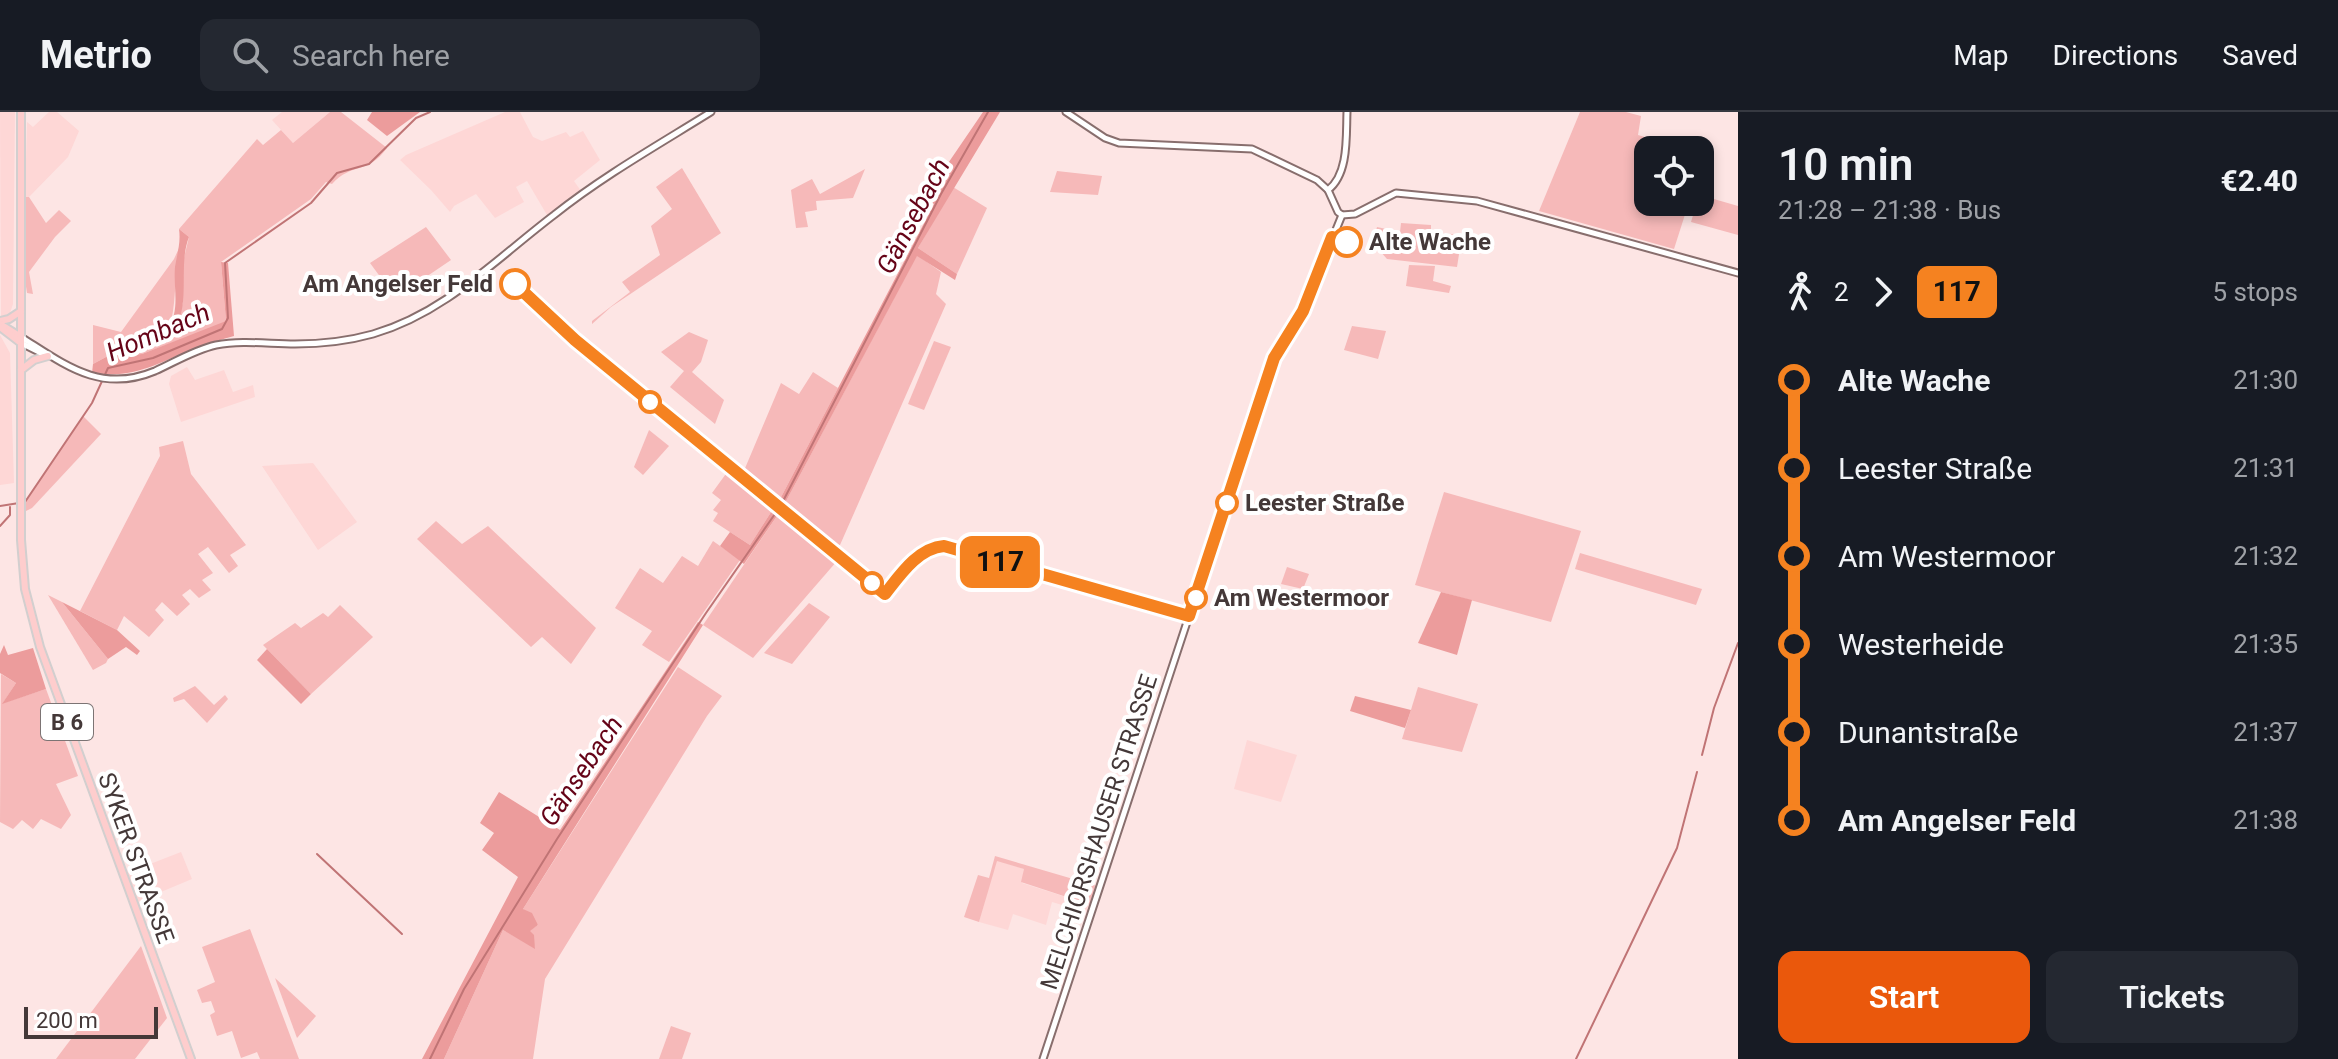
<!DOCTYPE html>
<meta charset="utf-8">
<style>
body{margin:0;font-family:Roboto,sans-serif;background:#242831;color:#f1f3f6;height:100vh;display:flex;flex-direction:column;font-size:30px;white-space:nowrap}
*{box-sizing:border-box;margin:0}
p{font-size:26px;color:#9ea1a6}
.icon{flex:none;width:44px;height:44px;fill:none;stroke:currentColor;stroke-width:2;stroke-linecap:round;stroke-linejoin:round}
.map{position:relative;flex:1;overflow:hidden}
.sheet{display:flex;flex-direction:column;background:#171b24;width:600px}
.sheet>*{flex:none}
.badge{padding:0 16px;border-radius:12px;font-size:28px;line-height:52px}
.controls{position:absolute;left:1634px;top:24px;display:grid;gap:16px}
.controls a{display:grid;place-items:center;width:80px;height:80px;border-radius:16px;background:#171b24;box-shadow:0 4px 12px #0003;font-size:40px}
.scale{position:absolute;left:24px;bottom:20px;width:134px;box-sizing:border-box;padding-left:8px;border:4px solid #443838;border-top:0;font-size:22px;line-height:28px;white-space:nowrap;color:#443838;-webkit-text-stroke:6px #fff;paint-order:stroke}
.map>.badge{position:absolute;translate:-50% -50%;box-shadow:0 0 0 4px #fff}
.legs{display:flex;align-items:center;gap:12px;height:88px;padding:0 40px;font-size:26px}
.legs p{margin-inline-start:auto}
.head{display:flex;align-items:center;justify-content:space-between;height:136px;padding:0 40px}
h1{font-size:44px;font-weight:600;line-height:60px}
.primary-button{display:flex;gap:16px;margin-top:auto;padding:16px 40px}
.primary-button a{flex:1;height:92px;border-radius:16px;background:#ea580c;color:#fff;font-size:32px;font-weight:600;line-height:92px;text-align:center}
.primary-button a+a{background:#242831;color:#f1f3f6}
ul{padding:0 40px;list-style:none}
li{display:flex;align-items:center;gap:28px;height:88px;font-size:30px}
li i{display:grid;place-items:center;width:12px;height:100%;margin:0 10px;background:currentColor}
li i::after{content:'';width:20px;height:20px;margin:-10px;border:6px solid;border-radius:50%;background:#171b24}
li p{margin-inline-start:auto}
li:first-child i{background:linear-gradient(#0000 50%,currentColor 0)}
li:last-child i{background:linear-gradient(currentColor 50%,#0000 0)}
header{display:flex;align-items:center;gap:48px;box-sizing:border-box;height:112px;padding:0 40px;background:#171b24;border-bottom:2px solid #363941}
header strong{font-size:38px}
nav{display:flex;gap:44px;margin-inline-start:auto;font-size:28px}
.search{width:560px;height:72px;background:#242831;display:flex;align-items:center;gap:20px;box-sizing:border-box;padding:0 28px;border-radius:16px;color:#9ea1a6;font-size:30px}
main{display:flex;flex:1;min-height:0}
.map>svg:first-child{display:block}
.built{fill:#fed7d6}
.green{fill:#f6b9b9}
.forest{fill:#ec9c9c}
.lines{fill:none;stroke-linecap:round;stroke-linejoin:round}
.stream{stroke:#c07475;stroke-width:2}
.secondary-casing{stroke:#886e6d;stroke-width:9}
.primary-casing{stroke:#d2cfcf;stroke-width:10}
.secondary{stroke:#fff;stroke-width:5}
.primary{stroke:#fecdcd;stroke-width:6}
.line-1-casing{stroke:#fff;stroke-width:18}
.line-1{stroke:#f58220;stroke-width:12}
.stop-1-dot{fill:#fff;stroke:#f58220;stroke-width:4}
.labels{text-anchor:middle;stroke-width:8;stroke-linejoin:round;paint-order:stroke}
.shield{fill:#fff;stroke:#7c7474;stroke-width:2}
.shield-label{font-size:22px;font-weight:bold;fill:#443838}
.stop-label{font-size:24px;font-weight:bold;fill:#443838;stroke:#fff;text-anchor:start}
.street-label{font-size:24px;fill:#443838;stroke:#fff}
.water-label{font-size:26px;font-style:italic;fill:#650317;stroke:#fff}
</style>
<header>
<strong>Metrio</strong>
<div class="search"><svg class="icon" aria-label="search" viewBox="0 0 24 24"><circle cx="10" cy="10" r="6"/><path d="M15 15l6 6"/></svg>Search here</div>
<nav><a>Map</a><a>Directions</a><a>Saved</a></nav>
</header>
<main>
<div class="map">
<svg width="1738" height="947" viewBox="0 0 1738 947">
<rect width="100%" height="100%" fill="#fde5e4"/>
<g class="built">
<path d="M0 0H15L13 192 10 201 1 206Z"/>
<path d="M49 0H57L79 19 68 45 29 85H25L27 10 33 15Z"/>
<path d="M282 0H330L293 31 272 8Z"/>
<path d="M505 0H520L533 25 542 29 566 20 570 25 583 19 600 48 574 69 581 79 547 103 527 69 516 75 524 90 495 106 476 82 454 94 450 100 431 78 400 48 406 43Z"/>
<path d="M0 223 10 241 14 371 0 373Z"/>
<path d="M187 255 195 268 224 258 233 280 253 273 255 285 181 310 169 272 171 264Z"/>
<path d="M313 351 357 410 318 438 262 354Z"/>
<path d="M1247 628 1297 643 1281 690 1234 677Z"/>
<path d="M181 740 192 767 137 790 127 761Z"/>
<path d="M996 748 1024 757 1022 771 1091 793 1089 801 1052 790 1046 813 1013 802 1008 818 979 810Z"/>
</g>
<g class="green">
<path d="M330 0H341L387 36C367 63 352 50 332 72L326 70 311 87 221 150 226 209 222 212 142 242 106 245 93 252V213L121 220 174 147 180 134C173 163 178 191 168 220L183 191 182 154 189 125 179 117 257 27 263 33 281 18 293 31Z"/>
<path d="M1580 0H1626L1641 4 1638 23 1689 38H1648V90H1689L1674 137 1539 99Z"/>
<path d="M682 56 721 121 611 195 592 212V209L630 180 622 170 660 143 651 114 672 97 656 75Z"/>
<path d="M865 57 853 86 816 89 817 98 805 100 808 115 796 116 791 78 812 67 820 82Z"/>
<path d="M1057 59 1102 64 1098 83 1050 80Z"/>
<path d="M953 75 987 96 957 162 918 136Z"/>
<path d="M1700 83 1738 94V123L1691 110 1697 90H1700Z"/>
<path d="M25 85H29L46 111 59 98 71 109 55 125 29 160 33 182 27 181 25 168Z"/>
<path d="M1401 111 1431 113V120L1462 123 1457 155 1387 147 1373 131 1377 115 1400 120Z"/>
<path d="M426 115 451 148 420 169 417 166 411 170 405 163 387 174 370 151Z"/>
<path d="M917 143 941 160 936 182 946 192 840 433 833 435 784 393Z"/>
<path d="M1409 153 1435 154 1433 169 1451 174 1449 181 1406 174Z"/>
<path d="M1352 214 1386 219 1378 247 1344 238Z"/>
<path d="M689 220 708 228 701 250 692 260 724 288 715 312 670 275 684 259 661 240Z"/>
<path d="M934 229 951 235 924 298 908 292Z"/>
<path d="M813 260 838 276 778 391 743 361 781 271 799 282Z"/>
<path d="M83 304 101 322 32 396 26 399 25 389Z"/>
<path d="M649 318 669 334 643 363 634 355Z"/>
<path d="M183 329 191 362 246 433 230 443 238 454 229 461 208 435 198 442 213 461 202 468 211 478 199 486 190 477 182 483 190 492 177 504 162 490 155 498 164 508 149 525 124 504 117 518 80 499 160 344 159 335Z"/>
<path d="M728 359 773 397 750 433 713 409 718 401 713 398 721 388 712 381Z"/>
<path d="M1444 380 1581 419 1551 510 1415 473Z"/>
<path d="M779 401 837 449 753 546 703 513Z"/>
<path d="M436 409 462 432 488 414 596 516 571 552 542 525 531 535 417 427Z"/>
<path d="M713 429 740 448 669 550 642 533 652 519 615 496 640 456 663 471 682 444 698 454Z"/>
<path d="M1580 441 1702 477 1696 493 1575 457Z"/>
<path d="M1287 455 1309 462 1303 477 1281 472Z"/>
<path d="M48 483 62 490 108 547 106 551 93 558Z"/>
<path d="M809 491 830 505 792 552 764 541Z"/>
<path d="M340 493 373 525 311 582 263 533 295 511 301 516 323 501 328 505Z"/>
<path d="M678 555 722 584 707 604 545 867 533 947H444L503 818 535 836 529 819 538 813 523 797Z"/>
<path d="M1 562 16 571 3 591 46 577 78 664 56 672 71 703 61 717 41 707 33 717 22 708 13 717 0 710Z"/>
<path d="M195 574 214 593 225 583 228 587 207 611 184 587 174 590 173 586Z"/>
<path d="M1418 575 1478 592 1462 640 1402 627Z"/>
<path d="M995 744 1097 774 1091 793 1021 770 1024 757 997 749 979 810 964 805 978 763 989 766Z"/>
<path d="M250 817 299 947H260L257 940 241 946 232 919 217 924 210 903 215 900 211 889 202 891 197 878 215 870 202 835Z"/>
<path d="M141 834 167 906 135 947H56Z"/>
<path d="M275 866 316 904 297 926Z"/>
<path d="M671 914 691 921 682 947H659Z"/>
</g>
<g class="forest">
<path d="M372 0H420L387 24 367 8Z"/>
<path d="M983 0H1000L918 136 957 162 955 168 917 144 784 393 778 391 934 92 925 85Z"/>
<path d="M179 117 189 125C177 154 193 199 171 220L167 218C181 198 173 177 175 155 177 142 181 131 179 117Z"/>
<path d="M221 150 228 151 234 224C221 228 208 231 196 236 157 251 136 267 92 261L93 252 106 245 142 242 226 209Z"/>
<path d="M773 397 779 401 744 452 720 434 730 420 750 433Z"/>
<path d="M1441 480 1472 488 1457 543 1418 531Z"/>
<path d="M62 490 117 518 140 539 137 543 126 535 108 547Z"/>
<path d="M698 510 703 513 523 797 532 801 538 813 530 819 534 823 535 837 503 818 444 947H422L518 765 482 738 494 721 480 711 499 680 560 718Z"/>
<path d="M4 533 8 543 33 536 46 577 2 592 16 571 0 561V542Z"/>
<path d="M267 537 311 582 301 592 257 548Z"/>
<path d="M1355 584 1411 598 1405 616 1350 599Z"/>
</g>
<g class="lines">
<g class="stream">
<path d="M25 390 92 291 108 256 153 246 222 217 228 206 225 151 311 91 337 61 369 52 416 6 430 0"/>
<path d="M0 394 19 391"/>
<path d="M780 395 941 82 988 0"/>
<path d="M0 414 10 403V395"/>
<path d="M1702 643 1714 596 1738 531"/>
<path d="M317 742 402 822"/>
<path d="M430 947 464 877 557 727 706 501 777 399"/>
<path d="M1576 947 1677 736 1697 660"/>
</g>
<g class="secondary-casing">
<g id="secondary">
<path d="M1066 0 1105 26 1119 31 1252 37 1317 68 1328 78 1338 100 1342 103"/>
<path d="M1328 78C1349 62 1346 24 1347 0"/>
<path d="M1342 103 1355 102 1396 81 1477 89 1738 161"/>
<path d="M21 225C64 252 100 282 155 259 175 250 194 238 216 233 242 228 269 232 295 232 321 232 348 229 373 222 445 201 496 147 554 103 603 64 658 33 711 0"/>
<path d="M21 231 41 241"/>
<path d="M1043 947 1274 246 1303 199 1342 103"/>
</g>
</g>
<g class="primary-casing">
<g id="primary">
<path d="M21 0V428L25 477 40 535 191 947"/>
<path d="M0 209 9 207 21 199"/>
<path d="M0 212 21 225"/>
<path d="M0 215 21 231"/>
<path d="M21 258 34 248 48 244"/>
</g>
</g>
<use href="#secondary" class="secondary"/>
<use href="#primary" class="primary"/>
</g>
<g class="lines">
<g class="line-1-casing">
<path id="line-1" d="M515 172 575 228 885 482C900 463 918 436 944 434L1189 504 1274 246 1303 199 1332 125 1347 130"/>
</g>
<use href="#line-1" class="line-1"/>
</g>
<g class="stop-1-dot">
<circle cx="1347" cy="130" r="14"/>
<circle cx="515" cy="172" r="14"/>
<circle cx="650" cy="290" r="10"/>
<circle cx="1227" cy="391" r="10"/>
<circle cx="872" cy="471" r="10"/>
<circle cx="1196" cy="486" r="10"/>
</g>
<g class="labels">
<rect class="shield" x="41" y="592" width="52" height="36" rx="6"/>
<g class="shield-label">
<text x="67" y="618">B 6</text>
</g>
<g class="stop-label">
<text x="1369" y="138">Alte Wache</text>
<text x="493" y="180" text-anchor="end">Am Angelser Feld</text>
<text x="1245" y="399">Leester Straße</text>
<text x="1214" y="494">Am Westermoor</text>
</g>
<g class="street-label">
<text transform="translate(1099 720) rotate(-72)" y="8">MELCHIORSHAUSER STRASSE</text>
<text transform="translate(136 746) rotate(70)" y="8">SYKER STRASSE</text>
</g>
<g class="water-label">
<text transform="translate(913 104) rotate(-62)" y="9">Gänsebach</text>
<text transform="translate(158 220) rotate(-23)" y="9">Hombach</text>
<text transform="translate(581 659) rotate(-56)" y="9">Gänsebach</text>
</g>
</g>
</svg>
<div class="controls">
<a><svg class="icon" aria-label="locate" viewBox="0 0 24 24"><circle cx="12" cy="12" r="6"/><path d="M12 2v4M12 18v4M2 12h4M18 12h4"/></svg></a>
</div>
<div class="scale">200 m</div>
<b class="badge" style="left:1000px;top:450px;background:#f58220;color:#111">117</b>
</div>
<section class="sheet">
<div class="head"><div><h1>10 min</h1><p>21:28 – 21:38 · Bus</p></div><b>€2.40</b></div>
<div class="legs"><svg class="icon" aria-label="walk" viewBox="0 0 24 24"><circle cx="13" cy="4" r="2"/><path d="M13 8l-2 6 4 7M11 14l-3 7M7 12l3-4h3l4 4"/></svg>2<svg class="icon" aria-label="forward" viewBox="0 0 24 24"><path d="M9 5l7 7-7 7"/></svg><b class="badge" style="background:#f58220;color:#111">117</b><p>5 stops</p></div>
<ul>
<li><i style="color:#f58220"></i><b>Alte Wache</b><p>21:30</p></li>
<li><i style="color:#f58220"></i><span>Leester Straße</span><p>21:31</p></li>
<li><i style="color:#f58220"></i><span>Am Westermoor</span><p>21:32</p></li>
<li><i style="color:#f58220"></i><span>Westerheide</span><p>21:35</p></li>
<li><i style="color:#f58220"></i><span>Dunantstraße</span><p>21:37</p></li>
<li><i style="color:#f58220"></i><b>Am Angelser Feld</b><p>21:38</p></li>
</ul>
<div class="primary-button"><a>Start</a><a>Tickets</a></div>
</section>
</main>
